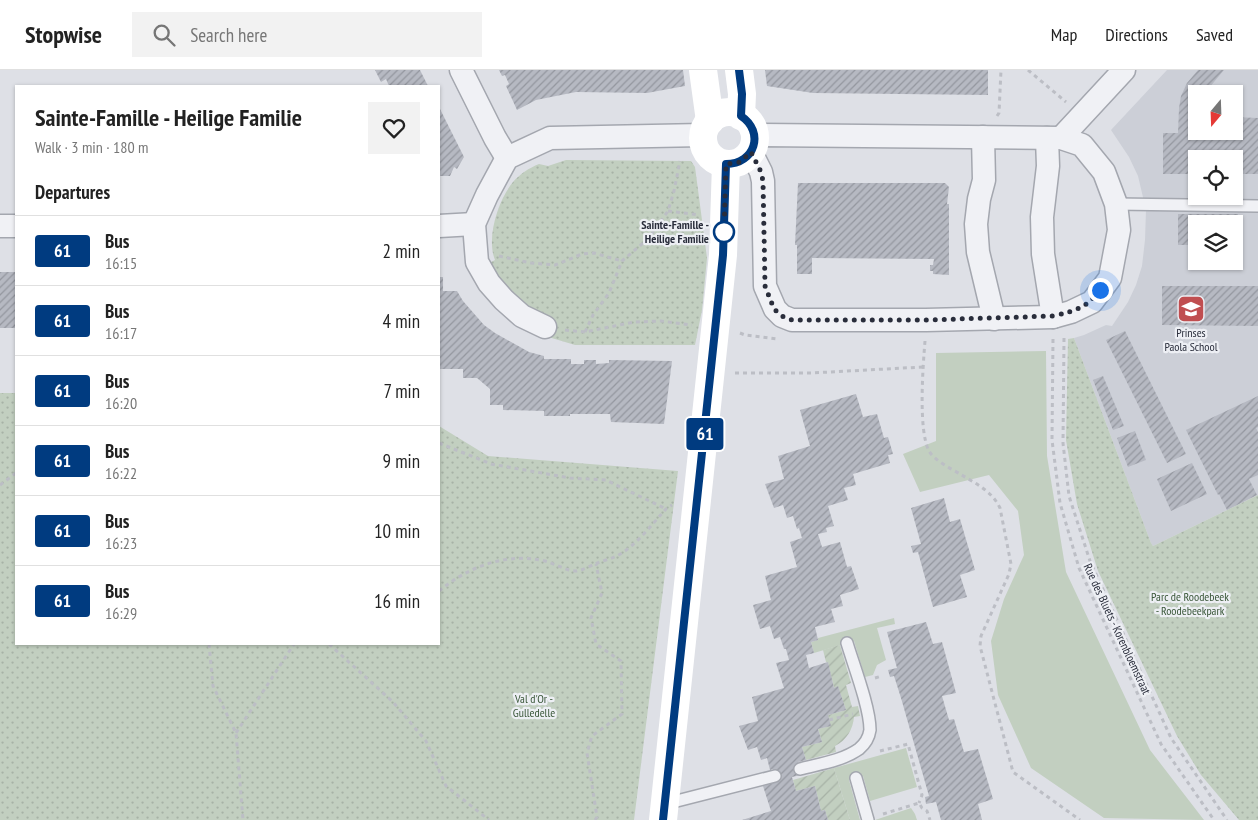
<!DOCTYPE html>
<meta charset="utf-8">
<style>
body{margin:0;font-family:"PT Sans Narrow",sans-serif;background:#f2f2f2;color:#222;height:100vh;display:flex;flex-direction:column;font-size:19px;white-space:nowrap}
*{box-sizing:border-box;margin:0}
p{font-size:16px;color:#767676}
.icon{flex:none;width:28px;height:28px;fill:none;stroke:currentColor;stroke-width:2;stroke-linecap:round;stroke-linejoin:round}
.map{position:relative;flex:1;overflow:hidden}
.panel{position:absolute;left:15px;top:15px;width:425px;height:560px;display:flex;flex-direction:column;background:#fff;border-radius:0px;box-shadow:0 1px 4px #0004}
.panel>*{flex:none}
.badge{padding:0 10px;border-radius:4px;font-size:18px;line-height:32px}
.needle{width:32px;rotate:199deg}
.controls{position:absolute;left:1188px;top:15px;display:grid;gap:10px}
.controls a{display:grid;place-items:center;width:55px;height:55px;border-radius:0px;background:#fff;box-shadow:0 1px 4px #0004;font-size:25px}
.you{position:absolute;width:25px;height:25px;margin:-12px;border:4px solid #fff;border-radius:50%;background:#1a73e8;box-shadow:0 0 0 8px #1a73e833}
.map>.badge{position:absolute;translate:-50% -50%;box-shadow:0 0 0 2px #fff}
h2{padding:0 20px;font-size:19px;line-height:45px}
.round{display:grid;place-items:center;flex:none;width:52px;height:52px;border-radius:0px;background:#f2f2f2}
.overview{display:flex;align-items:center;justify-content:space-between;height:85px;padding:0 20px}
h1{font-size:24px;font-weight:600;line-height:38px}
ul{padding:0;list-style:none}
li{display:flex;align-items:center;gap:15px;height:70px;padding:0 20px;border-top:1px solid #e0e0e0}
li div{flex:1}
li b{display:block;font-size:19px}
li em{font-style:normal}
li .badge{min-width:55px;font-weight:700;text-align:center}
header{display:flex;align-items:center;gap:30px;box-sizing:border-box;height:70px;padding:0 25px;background:#fff;border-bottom:1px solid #e0e0e0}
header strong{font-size:24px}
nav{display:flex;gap:28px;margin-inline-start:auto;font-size:18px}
.search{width:350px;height:45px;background:#f2f2f2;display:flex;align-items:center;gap:12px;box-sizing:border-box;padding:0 18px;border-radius:0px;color:#767676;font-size:19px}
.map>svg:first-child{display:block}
.built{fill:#cccfd7;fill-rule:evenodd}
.grass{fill:#c2cfc0}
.park{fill:url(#park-dots)}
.garden{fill:url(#garden-furrows)}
.building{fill:url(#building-hatch)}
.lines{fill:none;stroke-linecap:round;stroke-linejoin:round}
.lane-casing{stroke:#a4a7af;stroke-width:14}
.street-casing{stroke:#a4a7af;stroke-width:25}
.path{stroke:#bcbec5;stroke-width:3;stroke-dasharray:4 4;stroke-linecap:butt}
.lane{stroke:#f0f1f5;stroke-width:11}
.street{stroke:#f0f1f5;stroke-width:22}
.secondary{stroke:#fff;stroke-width:28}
.line-casing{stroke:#fff;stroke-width:11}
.line{stroke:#003b80;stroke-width:8}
.walk{stroke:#292d3b;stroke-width:5;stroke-dasharray:0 9}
.stop-dot{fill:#fff;stroke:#003b80;stroke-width:2.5}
.labels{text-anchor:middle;stroke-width:4.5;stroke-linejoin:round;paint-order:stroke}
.stop-label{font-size:12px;font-weight:bold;fill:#292d3b;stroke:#edeff4;text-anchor:end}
.poi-label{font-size:12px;fill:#292d3b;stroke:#edeff4}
.park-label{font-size:12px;fill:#395638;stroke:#edeff4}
.street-label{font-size:12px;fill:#292d3b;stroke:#edeff4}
</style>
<header>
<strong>Stopwise</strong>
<div class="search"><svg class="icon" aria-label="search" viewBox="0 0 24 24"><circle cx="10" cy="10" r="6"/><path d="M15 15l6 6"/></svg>Search here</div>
<nav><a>Map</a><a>Directions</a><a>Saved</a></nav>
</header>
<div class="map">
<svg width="1258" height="750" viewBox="0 0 1258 750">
<defs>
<pattern id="park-dots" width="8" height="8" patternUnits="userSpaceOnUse" patternTransform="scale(1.25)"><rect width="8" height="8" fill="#c2cfc0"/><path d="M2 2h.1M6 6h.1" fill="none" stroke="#a7b2a6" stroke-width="1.8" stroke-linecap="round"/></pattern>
<pattern id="garden-furrows" width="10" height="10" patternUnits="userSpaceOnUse" patternTransform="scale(1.25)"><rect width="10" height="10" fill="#c2cfc0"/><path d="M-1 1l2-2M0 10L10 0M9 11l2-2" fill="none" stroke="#a7b2a6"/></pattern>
<pattern id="building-hatch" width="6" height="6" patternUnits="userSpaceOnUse" patternTransform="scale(1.25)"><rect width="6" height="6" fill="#b6b9c2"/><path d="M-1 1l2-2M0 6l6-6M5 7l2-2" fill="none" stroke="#94979f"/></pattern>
</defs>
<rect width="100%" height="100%" fill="#dee0e6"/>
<path class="built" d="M1167 0H1258V425L1153 476 1151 473 1074 268 1084 265 1106 255 1112 256 1128 232 1136 215 1142 196 1145 170 1146 140 1138 106 1129 87 1111 60ZM1196 24H1234V61H1196ZM1196 89H1234V126H1196ZM1196 154H1234V191H1196Z"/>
<g class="grass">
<path d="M1046 281 1047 386 1066 502 1150 680 1204 750 1104 748 1031 698 998 625 991 571 1004 529 1024 485 1018 441 989 405 920 422 903 384 936 371V283Z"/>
<path d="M894 548 895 554 877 558 886 590 877 595 873 605 865 607 854 571 814 583 811 572 818 570V568Z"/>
<path d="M906 678 917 717 870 731 863 706 849 710 860 750H850L834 698Z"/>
<path d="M911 738 915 744 917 750H875Z"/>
</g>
<g class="park">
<path d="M566 90 691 91 695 97 707 188 702 240 695 275H575L545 266 533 240 522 232 503 215 489 193 495 190C486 168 498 130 513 112 520 104 529 98 539 94L548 96Z"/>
<path d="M1074 268 1151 473 1153 476 1258 425V750H1239L1201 705 1177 666 1098 501 1077 434 1066 370 1068 269Z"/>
<path d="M0 323H16V574H439V356L488 386 678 401 634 750H0Z"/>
</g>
<g class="garden">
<path d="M840 575 851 613 846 615 852 637 858 636 860 646 854 647C853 659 847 670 835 676L836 682 806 690 802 677 822 672 818 659 830 656 828 645 846 640 838 617 834 618 828 593 826 592 823 580Z"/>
<path d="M834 698 850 750H828L825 740 821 741 815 716 796 721 793 710Z"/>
</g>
<g class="building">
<path d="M375 0H420L428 16H389L386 9 381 12Z"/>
<path d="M499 0H683L685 16 647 23 576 22 536 30 517 40 506 16 509 14 505 5 502 6Z"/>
<path d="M765 0H988V25L813 23 767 16Z"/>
<path d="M1198 0H1224L1204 24H1196V61H1234V47L1258 48V104H1234V89H1196V104H1163V63H1178L1179 38 1181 26 1187 13Z"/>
<path d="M439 37 464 87 457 99 454 97 450 106H439Z"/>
<path d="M798 113H945L949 117 947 134H949V205L933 204V201H930V195H933L934 189 812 188V204H797V175H795Z"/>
<path d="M1178 144H1238V165H1234V154H1196V175H1178Z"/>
<rect x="0" y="202" width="16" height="56"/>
<path d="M439 207H443V221H457L463 231 484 255 495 263 529 282 544 286V289H571V294H584V290H596V294L609 293V290L672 291 664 354 611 352 610 344H570V346H544V341L503 340V335H490V319L477 308H463V299H439Z"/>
<path d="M1162 216H1258V256L1162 255Z"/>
<path d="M1125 261 1186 384 1167 393 1106 270Z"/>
<path d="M1103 306 1124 356 1113 360 1093 310Z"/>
<path d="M856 324 863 347 877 344 884 368 888 367 893 384 888 385 890 393 853 404 856 415 844 418 848 430 828 436 834 456 826 458 827 462 818 464 822 477 840 472 847 497 851 496 859 519 840 525 843 536 831 539 835 552 815 557 818 570 811 572 814 583 806 585 809 598 828 592 834 618 838 616 846 640 828 645 831 656 818 659 822 672 802 677 806 690 798 692 801 705 792 707 796 721 815 716 821 741 825 740 828 750H742L771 741 763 716 777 712 773 699 770 700 767 688 761 690 757 677 748 680 739 656 758 651 752 627 784 618 776 593 789 590 786 579H784L780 567 774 569 770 556 760 559 753 535 771 530 765 506 797 497 790 472 802 468 799 458 797 459 793 446 787 448 783 435 774 438 765 414 784 409 778 386 810 376 800 340Z"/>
<path d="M1258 326V357L1256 358 1258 362V405L1249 409 1257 425 1227 440 1219 424 1218 425 1186 360Z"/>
<path d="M1135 361 1146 390 1128 397 1117 368Z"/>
<path d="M1192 393 1207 424 1171 441 1157 409Z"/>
<path d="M944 428 950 452 960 449 975 500 960 505 967 527 933 537 918 482 913 483 911 476 921 474 911 438Z"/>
<path d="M926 552 933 574 942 572 956 623 942 626 949 650 954 649 964 682 978 679 993 729 978 734 982 750H941L936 732 926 734 925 727 929 726 901 628 894 606 890 607 888 600 897 598 887 562Z"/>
</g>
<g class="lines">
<g class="lane-casing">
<g id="lane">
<path d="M1116 134 1258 136"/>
<path d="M800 699C819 694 842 691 859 679 865 674 869 667 870 660 870 638 854 596 847 573"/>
<path d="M856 708 868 750"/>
<path d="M665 734 775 706"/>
</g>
</g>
<g class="street-casing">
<g id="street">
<path d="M461 0 495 68 507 88"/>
<path d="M983 67 984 110 979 129 976 154 978 182 994 249"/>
<path d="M1047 68 1048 96 1042 147 1043 184 1053 247"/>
<path d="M1061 68 1124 0"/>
<path d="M751 82 761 102 763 111 765 216 775 239 782 246 792 250H926L1053 247 1071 242 1092 232 1110 208 1119 160 1116 134 1104 102 1082 75 1061 68 755 65"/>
<path d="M0 156H16"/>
<path d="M439 156 474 154"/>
<path d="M545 257 522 246 504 230 489 213 477 192 474 154 487 125 507 88 550 68 703 65"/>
</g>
</g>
<g class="path">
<path d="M1028 0 1066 32"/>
<path d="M997 46 999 43 1001 0"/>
<path d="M668 141 699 145"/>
<path d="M499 186 531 193 555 195 582 184 594 183 622 191"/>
<path d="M565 260 585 262 634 252 661 251 692 255"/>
<path d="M585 262 593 245 609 223 622 191 649 168 668 141 674 121 680 91"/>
<path d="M740 263 745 265 778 269"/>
<path d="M1064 268 1063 373 1069 426 1090 491 1171 668 1227 750"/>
<path d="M1053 269 1052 370 1060 433 1079 498 1161 674 1214 750"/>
<path d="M925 271C923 296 918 360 929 381 935 391 950 398 960 404 975 413 992 421 1000 438L1011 494 1009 504 981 566 980 576 1013 702 1080 750"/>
<path d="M735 303H811L923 297"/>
<path d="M439 373 491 394 570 408 606 410 666 439"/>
<path d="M0 415 16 403"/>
<path d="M439 521C468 497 506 482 545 491 556 494 566 501 577 501 583 500 590 496 595 494 602 491 610 489 617 486 637 475 651 455 666 439L672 435"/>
<path d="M209 574 213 616 236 663 243 750"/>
<path d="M329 574 393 632 426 671 446 716 489 750"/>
<path d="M875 608 882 606"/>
<path d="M829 650 853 644"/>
<path d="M236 663 294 574"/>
<path d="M880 681 908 674 922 725 919 733"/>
<path d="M883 744 919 733 922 738 927 741 930 750"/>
<path d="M595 750 597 747 587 683 592 666 622 644 621 591 596 574 591 548 602 523 596 494"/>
</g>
<use href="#lane" class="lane"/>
<use href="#street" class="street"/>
<g class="secondary">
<path d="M703 0 710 51"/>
<path d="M739 0 742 24 741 46"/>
<circle cx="729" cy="68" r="26"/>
<path d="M663 750 723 185 726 94"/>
</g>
</g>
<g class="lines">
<g class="line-casing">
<path id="line" d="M663 750 723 185 726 94C755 94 765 62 741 46L742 24 739 0"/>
</g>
<use href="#line" class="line"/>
<path class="walk" d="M724 162 726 94 740 92 751 82 761 102 763 111 765 216 774 239 782 246 792 250H926L1053 246C1074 241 1087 238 1100 220"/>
</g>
<defs>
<g id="school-square" transform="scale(1.4375)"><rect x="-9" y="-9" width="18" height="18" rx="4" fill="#c04e50" stroke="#edeff4"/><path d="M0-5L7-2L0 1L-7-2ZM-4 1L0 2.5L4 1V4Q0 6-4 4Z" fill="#fff"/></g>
</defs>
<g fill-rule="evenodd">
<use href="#school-square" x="1191" y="239"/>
</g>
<circle class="stop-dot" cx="724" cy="162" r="10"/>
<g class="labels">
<g class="stop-label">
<text x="709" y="159">Sainte-Famille -<tspan x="709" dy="14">Heilige Familie</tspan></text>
</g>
<g class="poi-label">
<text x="1191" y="267">Prinses<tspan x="1191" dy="14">Paola School</tspan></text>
</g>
<g class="park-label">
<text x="1190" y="531">Parc de Roodebeek<tspan x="1190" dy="14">- Roodebeekpark</tspan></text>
<text x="534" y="633">Val d'Or -<tspan x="534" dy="14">Gulledelle</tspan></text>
</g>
<g class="street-label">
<text transform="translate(1117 559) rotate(65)" y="4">Rue des Bluets - Korenbloemstraat</text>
</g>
</g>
</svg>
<div class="controls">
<a><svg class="needle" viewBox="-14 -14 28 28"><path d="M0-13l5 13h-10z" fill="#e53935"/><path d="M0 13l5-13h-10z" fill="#767676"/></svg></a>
<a><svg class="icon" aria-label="locate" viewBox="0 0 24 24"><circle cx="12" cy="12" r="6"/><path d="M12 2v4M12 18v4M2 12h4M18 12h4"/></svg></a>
<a><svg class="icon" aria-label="layers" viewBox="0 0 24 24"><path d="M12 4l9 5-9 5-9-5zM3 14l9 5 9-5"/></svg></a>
</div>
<div class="you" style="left:1100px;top:220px"></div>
<b class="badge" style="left:705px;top:364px;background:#003b80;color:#fff">61</b>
<section class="panel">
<div class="overview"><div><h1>Sainte-Famille - Heilige Familie</h1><p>Walk · 3 min · 180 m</p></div><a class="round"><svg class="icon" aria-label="heart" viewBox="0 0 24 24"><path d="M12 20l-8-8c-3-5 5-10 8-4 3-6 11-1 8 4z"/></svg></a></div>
<h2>Departures</h2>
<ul>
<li><span class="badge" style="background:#003b80;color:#fff">61</span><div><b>Bus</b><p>16:15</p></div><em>2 min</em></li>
<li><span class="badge" style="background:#003b80;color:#fff">61</span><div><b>Bus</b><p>16:17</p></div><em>4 min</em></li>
<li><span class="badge" style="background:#003b80;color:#fff">61</span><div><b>Bus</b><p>16:20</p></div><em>7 min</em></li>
<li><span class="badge" style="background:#003b80;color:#fff">61</span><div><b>Bus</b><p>16:22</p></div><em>9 min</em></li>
<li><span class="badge" style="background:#003b80;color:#fff">61</span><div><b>Bus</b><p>16:23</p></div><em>10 min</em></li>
<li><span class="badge" style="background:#003b80;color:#fff">61</span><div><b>Bus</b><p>16:29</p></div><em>16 min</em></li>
</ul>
</section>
</div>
